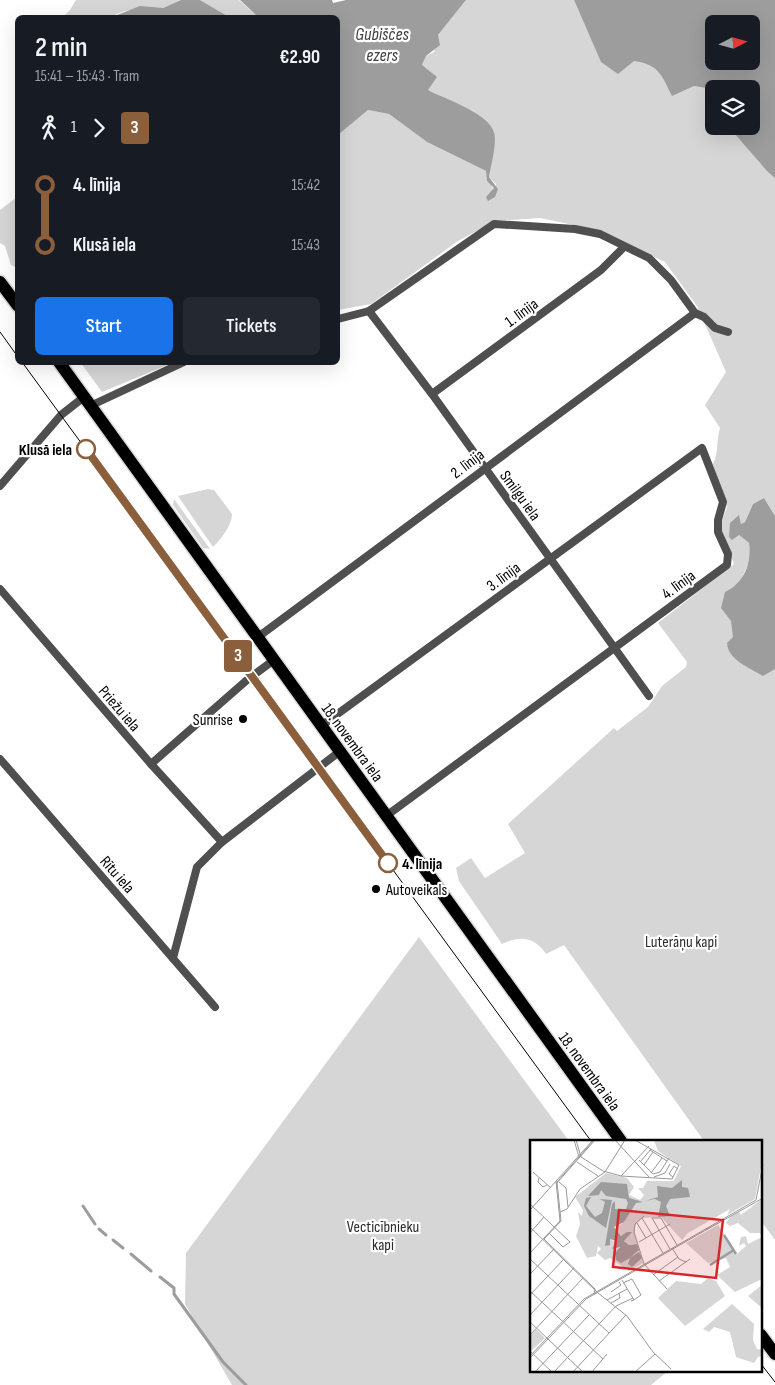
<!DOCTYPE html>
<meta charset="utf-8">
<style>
body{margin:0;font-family:"Sofia Sans Condensed",sans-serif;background:#242831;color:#f1f3f6;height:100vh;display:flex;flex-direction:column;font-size:19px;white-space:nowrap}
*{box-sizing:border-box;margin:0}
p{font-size:16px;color:#9ea1a6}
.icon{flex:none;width:28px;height:28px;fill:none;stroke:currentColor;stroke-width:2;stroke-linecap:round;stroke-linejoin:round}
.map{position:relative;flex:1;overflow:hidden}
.sheet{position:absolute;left:15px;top:15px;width:325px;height:350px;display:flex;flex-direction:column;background:#171b24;border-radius:8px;box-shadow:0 5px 20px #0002}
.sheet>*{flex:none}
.badge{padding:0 10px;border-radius:4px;font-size:18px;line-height:32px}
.needle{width:32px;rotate:84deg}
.controls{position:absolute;left:705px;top:15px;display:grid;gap:10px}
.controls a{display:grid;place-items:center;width:55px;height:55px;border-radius:8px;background:#171b24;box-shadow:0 5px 20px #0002;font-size:25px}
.map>.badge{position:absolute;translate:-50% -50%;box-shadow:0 0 0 2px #fff}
.legs{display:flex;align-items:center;gap:8px;height:55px;padding:0 20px;font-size:16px}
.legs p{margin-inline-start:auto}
.head{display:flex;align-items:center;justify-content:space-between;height:85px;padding:0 20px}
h1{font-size:28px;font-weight:600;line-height:38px}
.button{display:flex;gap:10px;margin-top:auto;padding:10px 20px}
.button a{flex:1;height:58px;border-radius:8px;background:#1a73e8;color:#fff;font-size:20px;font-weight:600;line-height:58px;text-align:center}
.button a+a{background:#242831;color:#f1f3f6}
ul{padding:0 20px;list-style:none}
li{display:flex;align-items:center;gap:18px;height:60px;font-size:19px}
li i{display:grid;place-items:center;width:8px;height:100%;margin:0 6px;background:currentColor}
li i::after{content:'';width:12px;height:12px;margin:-6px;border:4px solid;border-radius:50%;background:#171b24}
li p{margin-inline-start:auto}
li:first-child i{background:linear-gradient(#0000 50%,currentColor 0)}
li:last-child i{background:linear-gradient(currentColor 50%,#0000 0)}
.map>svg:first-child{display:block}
.green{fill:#d6d6d6;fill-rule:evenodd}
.water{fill:#9d9d9d;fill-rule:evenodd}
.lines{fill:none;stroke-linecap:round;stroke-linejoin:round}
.stream{stroke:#9d9d9d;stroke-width:3}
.primary-casing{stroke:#dbdbdb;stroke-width:15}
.minor{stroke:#4f4f4f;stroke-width:8}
.primary{stroke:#000;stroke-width:12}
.tram{stroke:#000;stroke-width:1}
.line-1-casing{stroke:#fff;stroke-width:11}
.line-1{stroke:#8b5e3c;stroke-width:8}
.stop-1-dot{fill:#fff;stroke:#8b5e3c;stroke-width:2.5}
.poi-dot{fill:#000;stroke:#fff;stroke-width:2}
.labels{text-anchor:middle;stroke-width:4.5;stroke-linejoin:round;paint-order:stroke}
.street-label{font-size:16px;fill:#000;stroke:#fff}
.stop-label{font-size:16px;font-weight:bold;fill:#000;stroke:#fff;text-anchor:end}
.poi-label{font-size:16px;fill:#000;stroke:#fff;text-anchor:end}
.park-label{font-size:16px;fill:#2d2d2d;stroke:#fff}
.water-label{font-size:18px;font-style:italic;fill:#3e3e3e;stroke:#fff}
.inset-river{fill:none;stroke:#9d9d9d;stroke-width:2.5}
.inset-road{fill:none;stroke:#999;stroke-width:1}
.view{fill:#d62828;fill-opacity:0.15;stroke:#d62828;stroke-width:2.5}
.inset-edge{fill:none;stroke:#000;stroke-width:2.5}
</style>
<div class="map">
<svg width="775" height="1385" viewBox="0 0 775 1385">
<rect width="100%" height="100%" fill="#fff"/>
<g class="green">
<path d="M76 0H181C175 2 168 7 162 8 146 9 126 7 112 17L62 18 70 10Z"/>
<path d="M200 0H239L258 17H229Z"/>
<path d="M466 0H574L601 61H634L694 25 775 0V516L764 498 753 504 745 522 741 524 739 516V535L749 543 751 558 738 586 775 645V1240L761 1221V1141H704L564 945 546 954C535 937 520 935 502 944L459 881 456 868 471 858 485 878 525 853 508 824 614 728 617 731 648 707 662 686 686 667 687 662 658 623 734 564 722 532V521L727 507 713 464C719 452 716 441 720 428L705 405 726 372 697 306 665 262 598 230 540 218 495 221 458 241 371 304 338 310V155L340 152 338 135 368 110 389 114 427 142 486 171C488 182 494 187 495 197L496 184 489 177 495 137 473 111 427 90 422 65 426 56 434 52 438 35ZM714 24H751V61H714ZM714 89H751V126H714Z"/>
<path d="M17 197V268L11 265 5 246 0 243V210Z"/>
<path d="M81 363H172L102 392Z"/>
<path d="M208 489 214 490 232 514C232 525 221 539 213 547L178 496Z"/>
<path d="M174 499 210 549 203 548 173 505Z"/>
<path d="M419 937 569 1141H531V1371H668L651 1385H232L185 1304 186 1253Z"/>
</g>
<g class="water">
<path d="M181 0H200L229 17H112L140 6 163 8Z"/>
<path d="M240 0H332L333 3 346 0H466L438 35 440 45 426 56 422 65 437 77 428 90C446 100 495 114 495 138 495 151 491 165 489 177L498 189 495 197 488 201 486 197 494 188 487 181 486 171 427 142 389 114 368 110 338 135V18L258 17Z"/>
<path d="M574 0H775V178L767 171 728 126H751V89H714L694 86 672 96C662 76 659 64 634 61L618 74 601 62ZM714 24H751V61H714Z"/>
<path d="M764 498 775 516V669L763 676C750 668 728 660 727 643L733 637 731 621 721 608 725 592C744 583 752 563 749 543L739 535 732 540 729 537 730 523 739 515 741 524 745 522 753 504Z"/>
</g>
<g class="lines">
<g class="stream">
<path d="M83 1206 95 1224"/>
<path d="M99 1229 106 1235"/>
<path d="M113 1240 123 1248"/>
<path d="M131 1254 151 1271"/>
<path d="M160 1277 174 1288V1294L223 1362 246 1385"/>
</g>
<g class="primary-casing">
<g id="primary">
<path d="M0 282 18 306"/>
<path d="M59 362 621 1141"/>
<path d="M761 1335 775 1354"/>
</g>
</g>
<g class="minor">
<path d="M369 311 432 394 649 696"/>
<path d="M338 319 369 311 494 224 575 229 600 234 649 258 671 280 695 313 704 317 715 328 728 332"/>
<path d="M432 394 601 270 624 247"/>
<path d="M90 406 184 362"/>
<path d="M0 486 61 415 84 397"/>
<path d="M0 589 151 764 222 842"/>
<path d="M258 637 695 313"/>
<path d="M321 726 702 448 723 502 718 520V532L728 554 727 565 386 816"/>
<path d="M0 759 215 1007"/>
<path d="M151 764 247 680 274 660"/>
<path d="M173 958 197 867 222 842 339 752"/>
</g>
<use href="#primary" class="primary"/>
<g class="tram">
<path d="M0 332 18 357"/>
<path d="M22 362 591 1141"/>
<path d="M761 1364 775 1382"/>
</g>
</g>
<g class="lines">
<g class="line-1-casing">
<path id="line-1" d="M86 449 388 863"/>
</g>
<use href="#line-1" class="line-1"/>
</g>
<g class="stop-1-dot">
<circle cx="86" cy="449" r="9"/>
<circle cx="388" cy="863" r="9"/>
</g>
<g class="poi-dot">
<circle cx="243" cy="719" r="5"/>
<circle cx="376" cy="889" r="5"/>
</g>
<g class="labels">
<g class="street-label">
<text transform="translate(521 312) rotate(-36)" y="6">1. līnija</text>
<text transform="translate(467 463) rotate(-37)" y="6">2. līnija</text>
<text transform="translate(521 495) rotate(54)" y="6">Smilgu iela</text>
<text transform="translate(503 576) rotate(-36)" y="6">3. līnija</text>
<text transform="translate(678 584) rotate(-36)" y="6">4. līnija</text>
<text transform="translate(120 708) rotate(49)" y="6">Priežu iela</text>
<text transform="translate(353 742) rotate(54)" y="6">18. novembra iela</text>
<text transform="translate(118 874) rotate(49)" y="6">Rītu iela</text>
<text transform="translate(590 1071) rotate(54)" y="6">18. novembra iela</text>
</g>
<g class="stop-label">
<text x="72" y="455">Klusā iela</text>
<text x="402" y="869" text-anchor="start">4. līnija</text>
</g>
<g class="poi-label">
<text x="233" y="725">Sunrise</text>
<text x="386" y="895" text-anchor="start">Autoveikals</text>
</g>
<g class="park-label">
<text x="681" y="947">Luterāņu kapi</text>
<text x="383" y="1232">Vecticībnieku<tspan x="383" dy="18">kapi</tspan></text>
</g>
<g class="water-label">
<text x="382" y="40">Gubiščes<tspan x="382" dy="21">ezers</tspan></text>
</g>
</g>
<g transform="translate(530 1140)">
<rect width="232" height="232" fill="#fff"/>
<path d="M124 0H232V21L225 59 197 75 200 69 158 93 152 100 131 77 112 78 105 85V95L113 123 99 131 80 118 75 120 67 113 71 109 68 106 66 116 57 118 46 96 50 84 48 72 52 76 53 70 45 57 76 33 97 38 104 47 99 55 110 60 114 55 108 48H113L117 41H144L151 26 128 11ZM80 82 93 83 84 88 92 96 100 93 94 101 99 105 106 104 109 110 100 118 86 120 85 113 90 107 85 110 86 102 80 99V104H76ZM232 59V139L205 152 187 135 200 127 196 118 178 123 156 103 188 85 207 114 216 106 214 103 209 106 211 97 216 96 218 104 232 97 230 93H220L208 83 200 86 196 83 201 76 215 68 209 72 211 75ZM178 138 186 141 195 156 155 186 128 158 146 141 171 144ZM232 145 233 167 232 168 218 156ZM202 164 224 184 223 200 227 209 233 210 232 216 228 217 224 223 206 217 200 192 184 187 179 192 173 189ZM6 189 15 198 1 211 0 196Z" fill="#d6d6d6" fill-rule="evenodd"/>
<path d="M152 40V47L158 48 160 57 140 59 136 66 140 76 128 77 131 62 125 59 115 61 128 57 127 46 142 48ZM71 42 97 44 99 58 113 62 106 63 94 82 84 87 91 96 97 92H102L94 101 99 105 107 104 109 110 100 118 109 112 112 118 102 127 98 124 100 118 91 123 86 120 85 113 90 107 82 109 86 101 80 99V105L75 106 82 64 85 61V69L92 70 96 69 98 63 96 59 76 56 71 50 69 55 58 56ZM61 57 56 66 65 77 72 73 75 62 70 59 82 60 76 88 59 76 54 66 56 58Z" fill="#9d9d9d"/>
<path class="inset-river" d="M194 95 206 114M180 125 204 110"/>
<path class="inset-road" d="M44 0 49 17M46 0 51 17 73 31 91 36 142 39 149 25 105 0M85 0 119 37M120 10 137 21M109 20 123 34 130 32 139 18M111 21 121 9M47 22 68 36M114 25 123 12M3 32 21 48M121 33 132 18M91 36 119 6M124 37 135 33 140 24M143 37 139 34 144 26 148 29M9 38 8 42 13 47 17 45M29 42 36 48 38 67M26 44 65 0M226 60 233 24M0 64 40 102 33 107 19 93M0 70 63 0M30 72 37 69 50 49 75 32 95 0M114 76 105 84 104 92 114 124M112 78 133 113M107 83 116 98M0 87 68 153 97 176 123 212 141 229M176 90 233 58M0 93 14 77M109 102 140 84M142 108 149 119 156 122M140 109 122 78H131L147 105M0 113 30 81 26 41M0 119 79 193M114 124 137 149M0 134 24 109M123 135 148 117M92 140 104 160 101 161M129 141 160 119M93 143 102 139 111 155 104 160M0 151 73 219M81 152 91 145 89 142M0 155 34 119M64 155 65 149 14 99 31 81 27 42 64 0M77 160 97 149M81 163 90 158 89 153M0 175 44 128M0 182 54 233M0 195 53 138M0 211 23 233M0 216 54 159 226 60M0 218 56 159 181 87M4 233 59 175M23 233 86 166 103 158M42 233 96 175M61 233 77 214M104 233 125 214"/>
<path class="view" d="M89 70 193 80 186 138 83 127Z"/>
<rect width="232" height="232" class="inset-edge"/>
</g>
</svg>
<div class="controls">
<a><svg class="needle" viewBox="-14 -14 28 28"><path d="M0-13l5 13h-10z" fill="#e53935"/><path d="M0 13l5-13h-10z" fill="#9ea1a6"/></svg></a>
<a><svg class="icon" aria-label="layers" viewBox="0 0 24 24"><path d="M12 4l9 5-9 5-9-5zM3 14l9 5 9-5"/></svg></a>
</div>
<b class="badge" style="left:238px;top:656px;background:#8b5e3c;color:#fff">3</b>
<section class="sheet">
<div class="head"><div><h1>2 min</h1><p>15:41 – 15:43 · Tram</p></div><b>€2.90</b></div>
<div class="legs"><svg class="icon" aria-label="walk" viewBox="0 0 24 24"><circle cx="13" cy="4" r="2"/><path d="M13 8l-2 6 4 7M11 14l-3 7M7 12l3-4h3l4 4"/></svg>1<svg class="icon" aria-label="forward" viewBox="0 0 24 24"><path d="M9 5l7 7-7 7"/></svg><b class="badge" style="background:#8b5e3c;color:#fff">3</b></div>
<ul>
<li><i style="color:#8b5e3c"></i><b>4. līnija</b><p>15:42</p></li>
<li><i style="color:#8b5e3c"></i><b>Klusā iela</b><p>15:43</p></li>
</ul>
<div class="button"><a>Start</a><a>Tickets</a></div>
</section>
</div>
